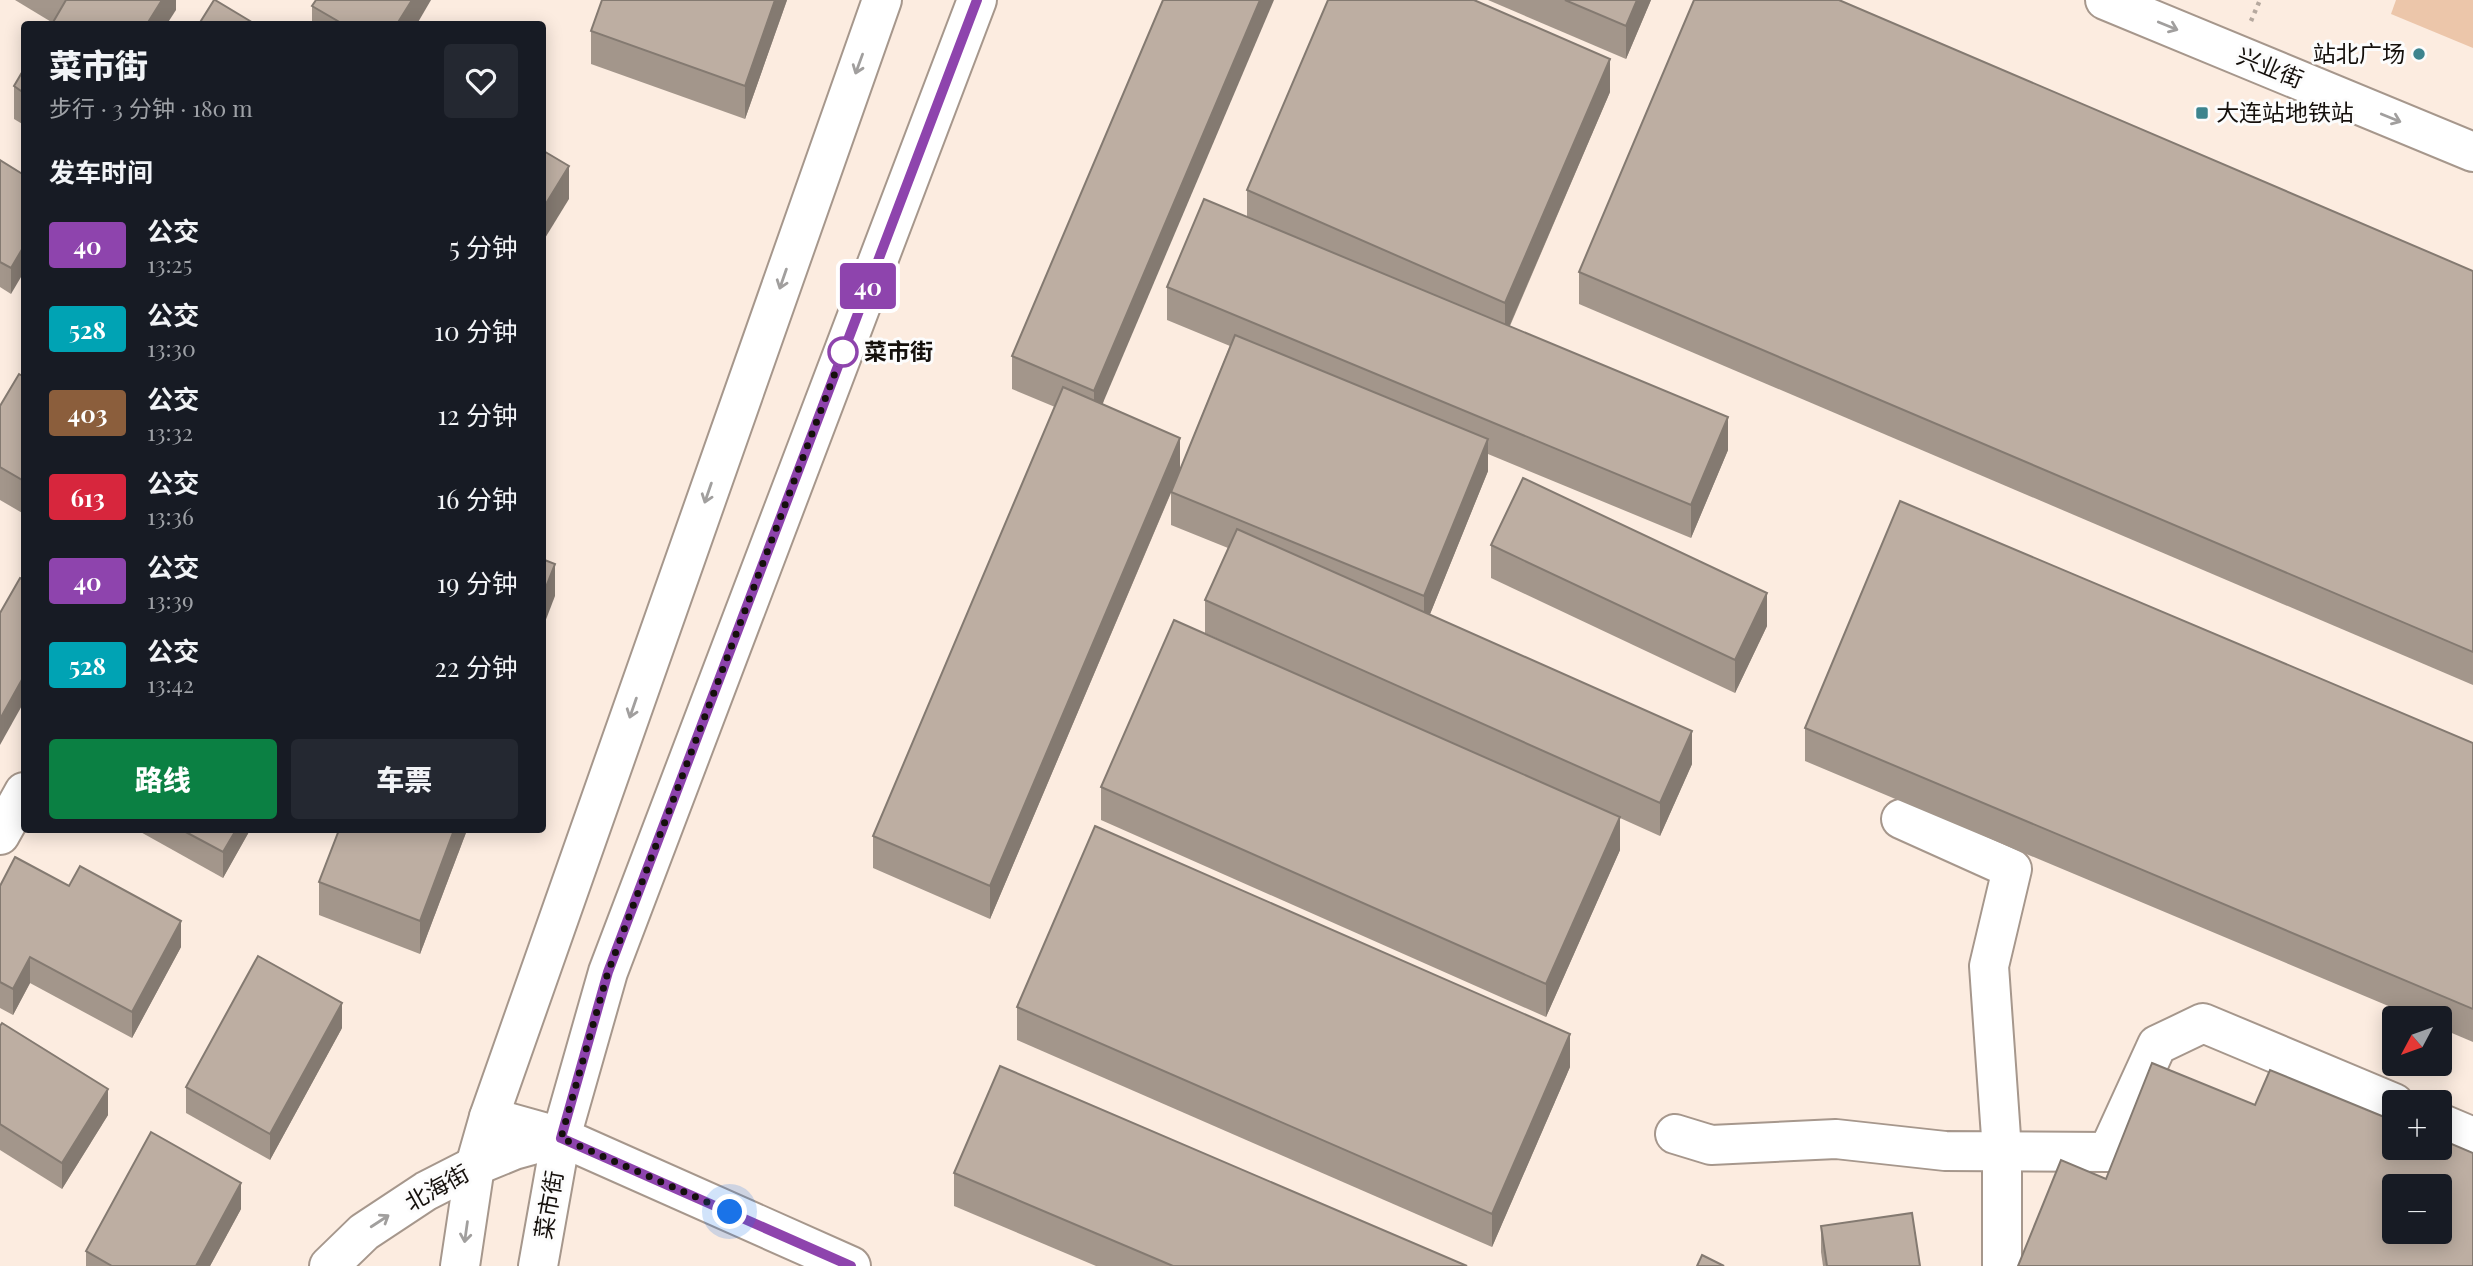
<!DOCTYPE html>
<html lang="zh">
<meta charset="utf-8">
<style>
body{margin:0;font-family:"Playfair Display","Noto Sans SC",serif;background:#242831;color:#f1f3f6;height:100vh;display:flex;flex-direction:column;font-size:26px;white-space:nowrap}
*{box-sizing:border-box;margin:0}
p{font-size:23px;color:#9ea1a6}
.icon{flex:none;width:38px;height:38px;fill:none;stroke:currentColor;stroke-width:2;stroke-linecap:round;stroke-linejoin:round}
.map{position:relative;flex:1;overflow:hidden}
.sheet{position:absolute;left:21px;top:21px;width:525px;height:812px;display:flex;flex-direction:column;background:#171b24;border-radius:7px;box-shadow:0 4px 18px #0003}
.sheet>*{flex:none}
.badge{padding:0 14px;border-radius:5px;font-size:24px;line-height:46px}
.needle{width:46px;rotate:229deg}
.fabs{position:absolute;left:2382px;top:1006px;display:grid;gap:14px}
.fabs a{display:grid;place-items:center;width:70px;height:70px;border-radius:7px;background:#171b24;box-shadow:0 4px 18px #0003;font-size:35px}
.you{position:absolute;width:35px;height:35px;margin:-18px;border:5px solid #fff;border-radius:50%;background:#1a73e8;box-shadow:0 0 0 10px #1a73e833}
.map>.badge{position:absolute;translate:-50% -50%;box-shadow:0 0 0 4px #fff}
h2{padding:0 28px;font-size:26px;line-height:63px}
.round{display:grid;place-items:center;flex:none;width:74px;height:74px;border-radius:7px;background:#242831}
.overview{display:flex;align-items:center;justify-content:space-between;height:119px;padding:0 28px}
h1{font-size:33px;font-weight:800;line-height:52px}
.button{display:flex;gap:14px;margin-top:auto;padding:14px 28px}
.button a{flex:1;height:80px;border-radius:7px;background:#0b8043;color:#fff;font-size:28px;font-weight:800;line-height:80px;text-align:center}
.button a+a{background:#242831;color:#f1f3f6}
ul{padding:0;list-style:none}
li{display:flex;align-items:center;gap:21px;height:84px;padding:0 28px}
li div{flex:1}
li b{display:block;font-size:26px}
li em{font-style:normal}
li .badge{min-width:77px;font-weight:700;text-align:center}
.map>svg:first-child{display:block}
.green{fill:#ecc6aa}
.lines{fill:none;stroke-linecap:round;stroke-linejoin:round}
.minor-casing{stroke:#a6978c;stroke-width:42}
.major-casing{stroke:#a6978c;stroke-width:42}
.path{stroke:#b5a89e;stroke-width:4.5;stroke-dasharray:3.5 5;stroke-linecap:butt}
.minor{stroke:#fff;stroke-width:38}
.major{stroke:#fff;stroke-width:38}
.wall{fill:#a3968b}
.shaded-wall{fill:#847a71}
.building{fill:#bdaea2;stroke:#847a71;stroke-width:2;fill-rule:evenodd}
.oneway{stroke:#a19f9e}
.line-casing{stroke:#fff;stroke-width:16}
.line{stroke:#8e44ad;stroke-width:10}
.walk{stroke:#15100c;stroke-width:7;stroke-dasharray:0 12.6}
.poi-dot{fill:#3d848e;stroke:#fcfcfc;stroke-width:2.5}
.stop-dot{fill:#fff;stroke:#8e44ad;stroke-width:3.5}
.labels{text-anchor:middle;stroke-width:6;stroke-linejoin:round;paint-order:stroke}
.poi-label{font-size:23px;fill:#15100c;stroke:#fcfcfc;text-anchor:end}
.street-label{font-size:23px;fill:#15100c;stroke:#fcfcfc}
.stop-label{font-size:23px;font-weight:bold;fill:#15100c;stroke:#fcfcfc;text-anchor:start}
</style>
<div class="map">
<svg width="2473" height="1266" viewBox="0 0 2473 1266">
<rect width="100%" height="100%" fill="#fcece0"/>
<path class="green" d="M2396 0H2473V48L2391 14Z"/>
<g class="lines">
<g class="minor-casing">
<g id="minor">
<path d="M1901 819 2012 869 1989 966 2002 1151V1266"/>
<path d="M0 835 24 792"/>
<path d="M489 1117 561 1137 851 1266"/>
<path d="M2440 1123 2473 1137"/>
<path d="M1675 1134 1711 1145 1836 1139 1945 1151 2108 1152 2157 1045 2203 1023 2394 1103"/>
<path d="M329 1266 364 1232 426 1191 475 1166 514 1150 561 1137"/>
</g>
</g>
<g class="major-casing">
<g id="major">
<path d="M2105 0 2473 152"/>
<path d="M460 1266 475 1166 489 1117 882 0"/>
<path d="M538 1266 561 1137 608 972 977 0"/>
</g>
</g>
<path class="path" d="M2251 21 2260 0"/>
<use href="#minor" class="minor"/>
<use href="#major" class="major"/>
</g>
<g class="wall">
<path d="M15 0H176V10L53 23Z"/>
<path d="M787 0 745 119 591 64V31Z"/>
<path d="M1163 0 1103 404 1180 469 1230 346 1167 320V287L1247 217V190L1610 92 1510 326 1728 450 1691 538 1488 454V471L1430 614 1692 764 1660 836 1620 818V850L1546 1017 1101 820V787L1395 718 1205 633V600L1228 548 1171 525V493L990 919 873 868V836L1055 407 1012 389V356Z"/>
<path d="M1488 0H1651L1626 59Z"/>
<path d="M312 6 417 24H312Z"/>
<path d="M24 69V125L14 119V86Z"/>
<path d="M0 160 24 175 11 294 0 287Z"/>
<path d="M2473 271V685L1579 304V272Z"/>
<path d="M24 377V514L0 500V406Z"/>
<path d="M1491 545 1767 626 1735 693 1491 578Z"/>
<path d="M1805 728 2473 743V1042L2440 1028V1018H2417L1805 761Z"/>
<path d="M137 830H250L223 878Z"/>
<path d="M467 830 420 954 319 915V882Z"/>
<path d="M0 886 181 947 132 1038 30 983 13 1015 0 1008Z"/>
<path d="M1017 1007 1570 1067 1492 1247 1017 1040Z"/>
<path d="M0 1026 108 1115 62 1189 0 1150Z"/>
<path d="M342 1028 270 1160 186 1113V1087Z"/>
<path d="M954 1173 1467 1266H1096L954 1206Z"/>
<path d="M241 1209 210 1266H86V1251Z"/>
<path d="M1821 1226 1920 1266H1823L1821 1252Z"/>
</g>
<g class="shaded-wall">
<path d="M162 0H176V10L167 24H147Z"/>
<path d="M412 0H431L417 24H397Z"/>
<path d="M775 0H787L745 119V86Z"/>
<path d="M1260 0H1274L1094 424V391Z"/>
<path d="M1637 0H1651L1626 59V26Z"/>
<path d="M1610 59V92L1505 336V303Z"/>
<path d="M569 166V199L542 243V210Z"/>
<path d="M24 246V272L11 294V268Z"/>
<path d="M1728 417V450L1691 538V505Z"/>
<path d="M1180 438V471L990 919V886Z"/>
<path d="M1488 439V471L1424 629V596Z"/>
<path d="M555 564V596L542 630V597Z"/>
<path d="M1767 593V626L1735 693V660Z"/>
<path d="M24 676V702L0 745V719Z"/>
<path d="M1692 731V764L1660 836V803Z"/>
<path d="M1620 817V850L1546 1017V984Z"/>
<path d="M236 830H250L223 878V852Z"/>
<path d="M454 830H467L420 954V921Z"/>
<path d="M181 921V947L132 1038V1012Z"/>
<path d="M30 957V983L13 1015V989Z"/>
<path d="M342 1003V1028L270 1160V1134Z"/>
<path d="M1570 1034V1067L1492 1247V1214Z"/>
<path d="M108 1089V1115L62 1189V1163Z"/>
<path d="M241 1183V1209L210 1266H196Z"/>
</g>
<g class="building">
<path d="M66 0H162L147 24H52Z"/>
<path d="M214 0H215L255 24H199Z"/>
<path d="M316 0H412L397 24H343L312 6Z"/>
<path d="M602 0H775L745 86 591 31Z"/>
<path d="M1163 0H1260L1094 391 1012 356Z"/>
<path d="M1328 0H1474L1610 59 1505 303 1247 190Z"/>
<path d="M1565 0H1637L1626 26Z"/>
<path d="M1694 0H1839L2473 271V652L1579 272Z"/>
<path d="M24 69V93L14 86Z"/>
<path d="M542 150 569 166 542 210Z"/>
<path d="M0 160 24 175V246L11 268 0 262Z"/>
<path d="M1204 199 1728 417 1691 505 1167 287Z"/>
<path d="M1235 335 1488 439 1424 596 1171 492Z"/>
<path d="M19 374 24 377V481L0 467V406Z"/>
<path d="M1063 387 1180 438 990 886 873 836Z"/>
<path d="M1523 478 1767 593 1735 660 1491 545Z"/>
<path d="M1900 501 2473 743V1009L1805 728Z"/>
<path d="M1237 529 1692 731 1660 803 1205 600Z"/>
<path d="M542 559 555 564 542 597Z"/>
<path d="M20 578 24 580V676L0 719V613Z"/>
<path d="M1174 620 1620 817 1546 984 1101 787Z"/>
<path d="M1095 826 1570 1034 1492 1214 1017 1007Z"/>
<path d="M182 830H236L223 852Z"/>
<path d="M339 830H454L420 921 319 882Z"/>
<path d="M15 857 69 886 80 866 181 921 132 1012 30 957 13 989 0 982V886Z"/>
<path d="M258 956 342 1003 270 1134 186 1087Z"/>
<path d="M2 1023 108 1089 62 1163 0 1124V1026Z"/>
<path d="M2152 1063 2255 1105 2270 1070 2394 1121V1148H2440V1139L2473 1153V1266H2018L2061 1160 2106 1179ZM2394 1186H2440V1232H2394Z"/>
<path d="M1000 1066 1467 1266H1173L954 1173Z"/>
<path d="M151 1132 241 1183 196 1266H112L86 1251Z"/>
<path d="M1912 1213 1920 1266H1827L1821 1226Z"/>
<path d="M1702 1255 1724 1266H1697Z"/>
</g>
<defs><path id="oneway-shaft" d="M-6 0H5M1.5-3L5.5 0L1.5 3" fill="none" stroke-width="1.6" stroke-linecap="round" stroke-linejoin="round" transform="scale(1.75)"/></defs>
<g class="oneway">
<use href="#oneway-shaft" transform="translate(2168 26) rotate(22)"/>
<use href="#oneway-shaft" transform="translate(859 64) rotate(110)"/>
<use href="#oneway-shaft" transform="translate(2391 118) rotate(22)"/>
<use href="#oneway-shaft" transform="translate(783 279) rotate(109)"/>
<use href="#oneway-shaft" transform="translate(708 493) rotate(109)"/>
<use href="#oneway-shaft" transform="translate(633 708) rotate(109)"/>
<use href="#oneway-shaft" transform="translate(380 1221) rotate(-33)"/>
<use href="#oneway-shaft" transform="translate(466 1232) rotate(98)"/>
</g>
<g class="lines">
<g class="line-casing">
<path id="line" d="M851 1266 561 1138 608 972 977 0"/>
</g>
<use href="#line" class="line"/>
<path class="walk" d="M730 1212 561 1138 608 972 843 352"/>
</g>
<g class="poi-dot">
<circle cx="2419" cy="54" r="7"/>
<rect x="2195" y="106" width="14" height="14" rx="3.5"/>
</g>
<circle class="stop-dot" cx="843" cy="352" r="14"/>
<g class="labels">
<g class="poi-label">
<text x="2405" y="62">站北广场</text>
<text x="2216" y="121" text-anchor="start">大连站地铁站</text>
</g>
<g class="street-label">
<text transform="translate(2270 68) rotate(22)" y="8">兴业街</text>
<text transform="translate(437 1188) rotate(-29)" y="8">北海街</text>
<text transform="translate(549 1205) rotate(-80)" y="8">菜市街</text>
</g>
<g class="stop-label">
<text x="864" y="360">菜市街</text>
</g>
</g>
</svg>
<div class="fabs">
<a><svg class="needle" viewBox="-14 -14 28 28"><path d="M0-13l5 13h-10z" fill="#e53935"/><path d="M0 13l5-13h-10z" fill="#9ea1a6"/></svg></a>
<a>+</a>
<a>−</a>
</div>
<div class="you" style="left:730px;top:1212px"></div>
<b class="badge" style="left:868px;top:286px;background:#8e44ad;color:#fff">40</b>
<section class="sheet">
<div class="overview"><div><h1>菜市街</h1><p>步行 · 3 分钟 · 180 m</p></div><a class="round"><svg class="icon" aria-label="heart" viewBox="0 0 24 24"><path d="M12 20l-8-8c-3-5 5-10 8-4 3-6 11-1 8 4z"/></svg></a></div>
<h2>发车时间</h2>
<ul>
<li><span class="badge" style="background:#8e44ad;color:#fff">40</span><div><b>公交</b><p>13:25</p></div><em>5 分钟</em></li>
<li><span class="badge" style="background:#00a3b4;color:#fff">528</span><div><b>公交</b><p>13:30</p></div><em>10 分钟</em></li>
<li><span class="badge" style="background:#8b5e3c;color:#fff">403</span><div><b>公交</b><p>13:32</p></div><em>12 分钟</em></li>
<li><span class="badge" style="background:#d7263d;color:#fff">613</span><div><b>公交</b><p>13:36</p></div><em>16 分钟</em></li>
<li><span class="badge" style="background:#8e44ad;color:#fff">40</span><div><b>公交</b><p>13:39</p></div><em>19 分钟</em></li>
<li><span class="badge" style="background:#00a3b4;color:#fff">528</span><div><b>公交</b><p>13:42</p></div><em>22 分钟</em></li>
</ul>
<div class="button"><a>路线</a><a>车票</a></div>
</section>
</div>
